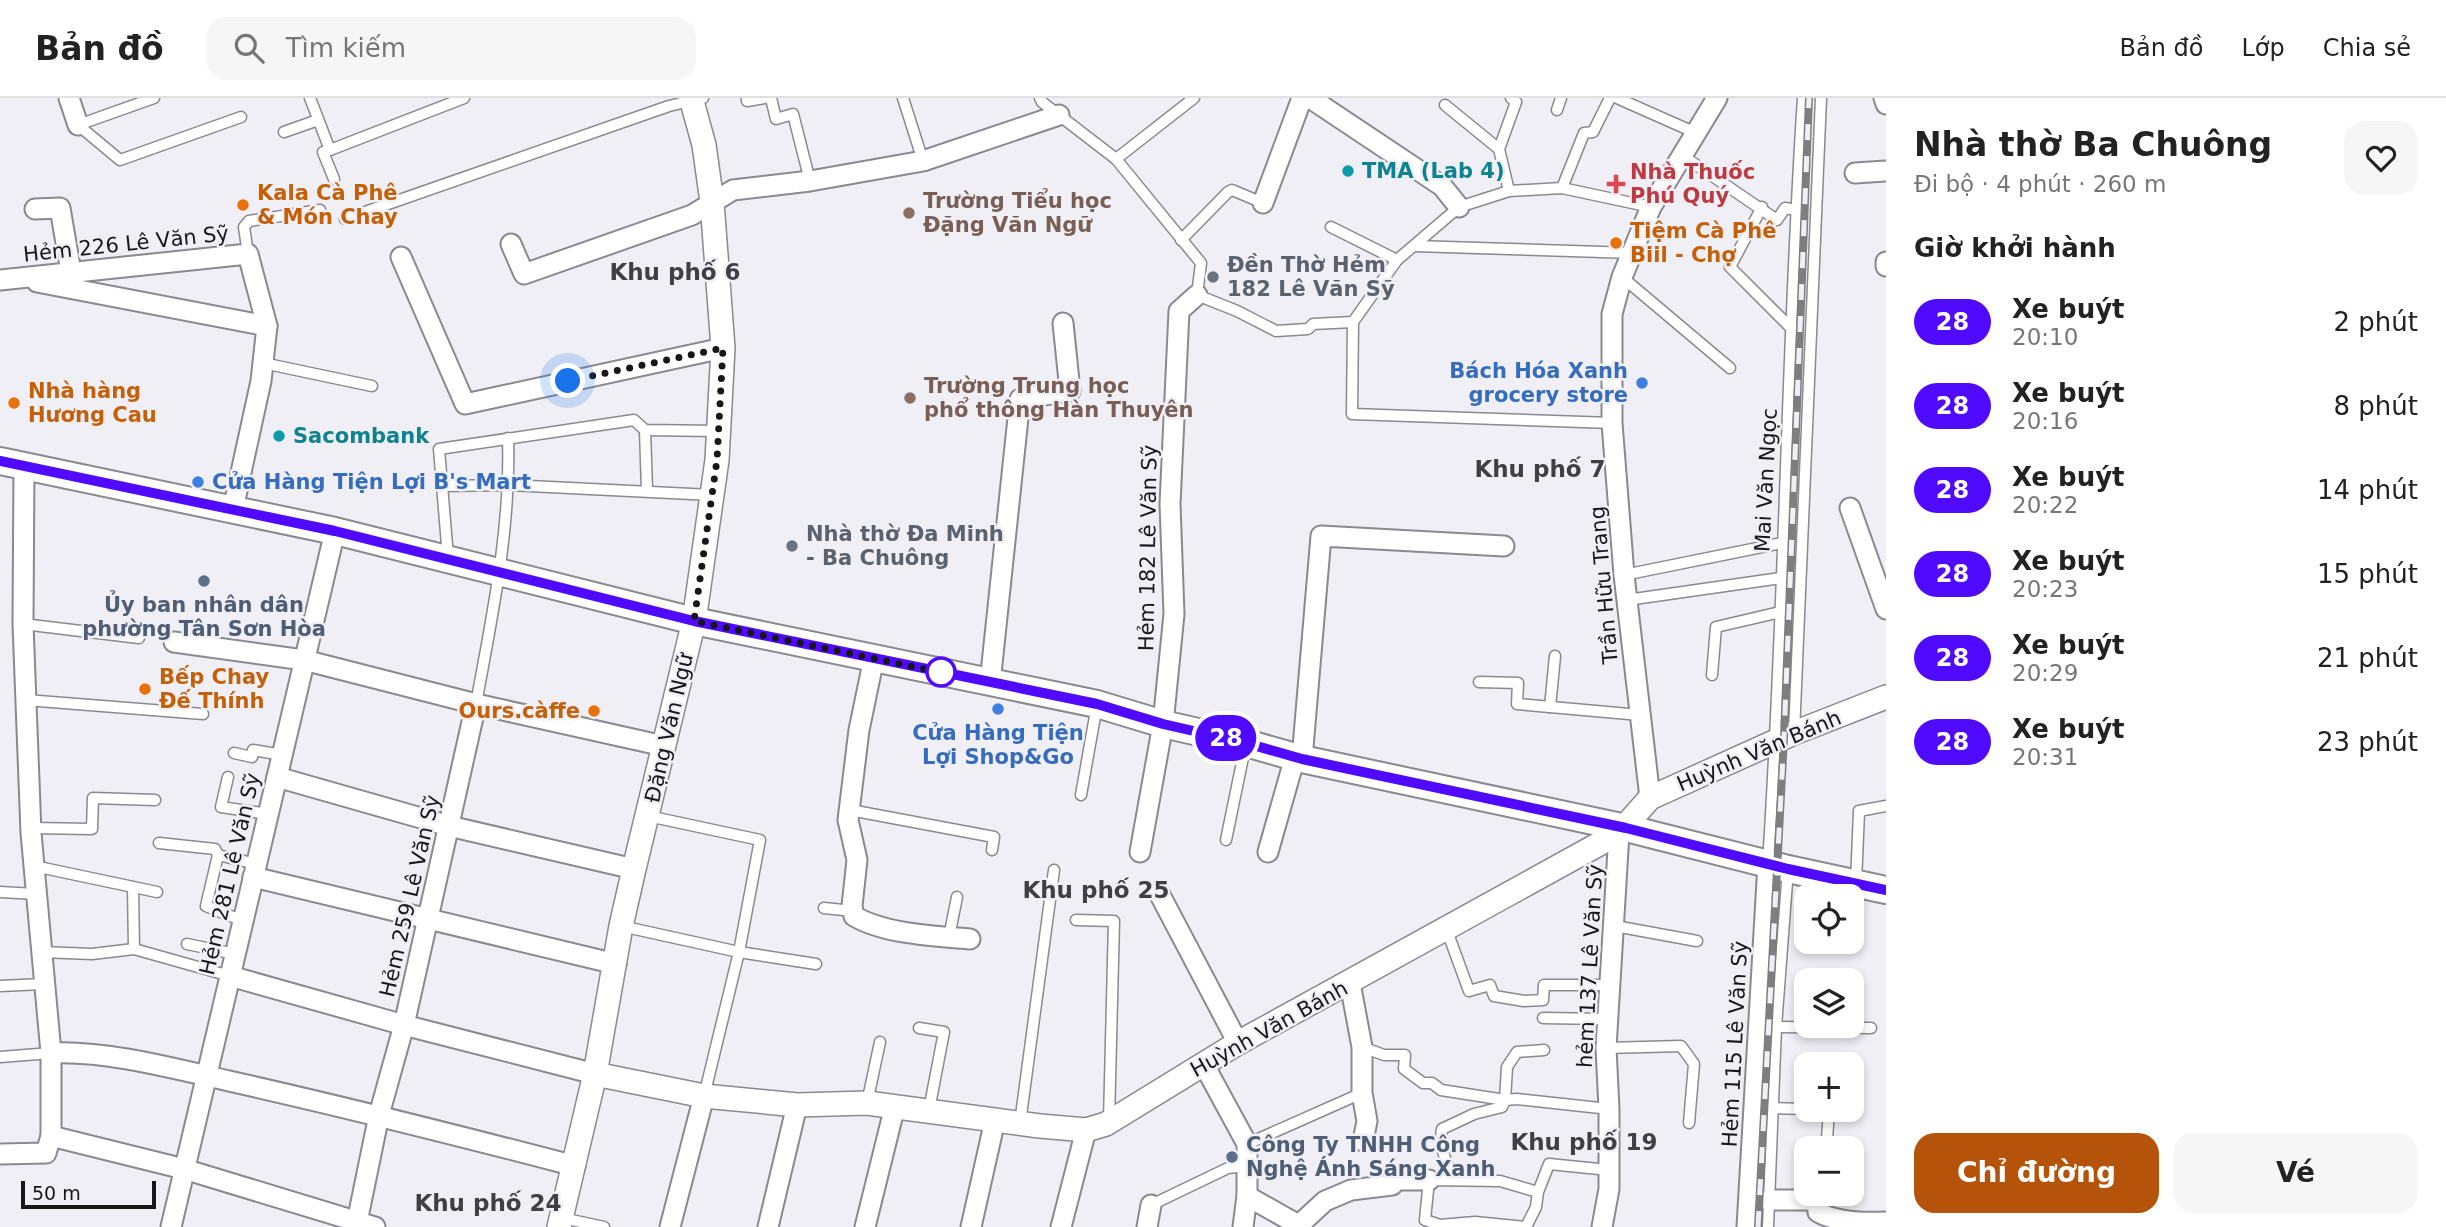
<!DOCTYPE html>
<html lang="vi">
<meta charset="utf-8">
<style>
body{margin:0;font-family:"DejaVu Sans",sans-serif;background:#f6f6f6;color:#222;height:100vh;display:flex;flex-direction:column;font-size:26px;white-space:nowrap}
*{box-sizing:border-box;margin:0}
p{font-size:23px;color:#767676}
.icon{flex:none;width:38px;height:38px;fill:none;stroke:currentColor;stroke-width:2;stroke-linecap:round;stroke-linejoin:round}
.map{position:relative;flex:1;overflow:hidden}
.panel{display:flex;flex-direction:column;background:#fff;width:560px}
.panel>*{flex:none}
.badge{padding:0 14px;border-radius:23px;font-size:24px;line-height:46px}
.buttons{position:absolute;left:1794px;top:786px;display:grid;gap:14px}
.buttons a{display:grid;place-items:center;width:70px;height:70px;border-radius:14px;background:#fff;box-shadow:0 4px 10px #0003;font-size:35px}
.scale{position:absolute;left:21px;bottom:18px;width:135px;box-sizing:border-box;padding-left:7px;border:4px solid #171719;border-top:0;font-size:19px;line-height:24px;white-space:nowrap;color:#171719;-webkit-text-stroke:5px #efeff5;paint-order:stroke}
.you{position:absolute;width:35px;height:35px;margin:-18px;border:5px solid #fff;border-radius:50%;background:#1a73e8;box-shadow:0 0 0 10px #1a73e833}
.map>.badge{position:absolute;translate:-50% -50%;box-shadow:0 0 0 4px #fff}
h2{padding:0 28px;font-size:26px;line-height:63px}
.round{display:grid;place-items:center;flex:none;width:74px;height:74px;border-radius:21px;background:#f6f6f6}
.headline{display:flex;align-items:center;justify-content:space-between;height:119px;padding:0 28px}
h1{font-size:33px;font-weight:800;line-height:52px}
.primary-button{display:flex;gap:14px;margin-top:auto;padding:14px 28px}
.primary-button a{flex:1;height:80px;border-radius:21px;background:#b45309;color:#fff;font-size:28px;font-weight:800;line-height:80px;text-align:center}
.primary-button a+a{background:#f6f6f6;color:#222}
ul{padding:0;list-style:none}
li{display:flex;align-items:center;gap:21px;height:84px;padding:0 28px}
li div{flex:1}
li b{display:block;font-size:26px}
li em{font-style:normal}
li .badge{min-width:77px;font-weight:700;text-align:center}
header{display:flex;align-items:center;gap:42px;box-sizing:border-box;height:98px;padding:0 35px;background:#fff;border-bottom:2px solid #e0e0e0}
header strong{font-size:33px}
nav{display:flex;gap:38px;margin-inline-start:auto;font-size:24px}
.search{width:490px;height:63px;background:#f6f6f6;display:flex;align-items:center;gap:18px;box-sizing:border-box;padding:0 24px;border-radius:21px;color:#767676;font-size:26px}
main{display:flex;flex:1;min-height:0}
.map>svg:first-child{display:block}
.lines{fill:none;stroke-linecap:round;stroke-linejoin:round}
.service-casing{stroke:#89898f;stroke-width:13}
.minor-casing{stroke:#89898f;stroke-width:23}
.tertiary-casing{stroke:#89898f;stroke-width:26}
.secondary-casing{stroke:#89898f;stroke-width:30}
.service{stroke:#fff;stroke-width:10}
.minor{stroke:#fff;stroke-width:19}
.tertiary{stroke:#fff;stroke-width:23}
.secondary{stroke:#fff;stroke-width:26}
.rail-casing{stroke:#7e7e81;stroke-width:8}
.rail{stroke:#efeff5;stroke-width:5;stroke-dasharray:16;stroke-linecap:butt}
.line-casing{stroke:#fff;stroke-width:16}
.line{stroke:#4f0aff;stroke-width:10}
.walk{stroke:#171719;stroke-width:7;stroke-dasharray:0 12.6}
.culture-dot{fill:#0f9aa8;stroke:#efeff5;stroke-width:2.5}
.health-dot{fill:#e0444e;stroke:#efeff5;stroke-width:2.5}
.food-dot{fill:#e8710a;stroke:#efeff5;stroke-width:2.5}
.education-dot{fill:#8d6e63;stroke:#efeff5;stroke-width:2.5}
.worship-dot{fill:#6b7280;stroke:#efeff5;stroke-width:2.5}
.shop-dot{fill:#3f7fe0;stroke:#efeff5;stroke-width:2.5}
.service-dot{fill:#5c6f8a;stroke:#efeff5;stroke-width:2.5}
.stop-dot{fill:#fff;stroke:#4f0aff;stroke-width:3.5}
.labels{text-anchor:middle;stroke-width:5;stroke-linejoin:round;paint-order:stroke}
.culture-label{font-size:21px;font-weight:bold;fill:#0d838f;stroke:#efeff5;text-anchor:start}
.health-label{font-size:21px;font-weight:bold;fill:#be3a42;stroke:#efeff5;text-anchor:start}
.food-label{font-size:21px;font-weight:bold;fill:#c56008;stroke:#efeff5;text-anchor:start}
.education-label{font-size:21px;font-weight:bold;fill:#785e54;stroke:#efeff5;text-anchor:start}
.street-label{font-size:21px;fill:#171719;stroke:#efeff5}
.worship-label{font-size:21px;font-weight:bold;fill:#5b616d;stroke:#efeff5;text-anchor:start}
.shop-label{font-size:21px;font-weight:bold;fill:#366cbe;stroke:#efeff5;text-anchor:end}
.service-label{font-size:21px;font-weight:bold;fill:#4e5e75;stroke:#efeff5}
.neighbourhood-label{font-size:23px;font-weight:bold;fill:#3f3f44;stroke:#efeff5}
</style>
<header>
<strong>Bản đồ</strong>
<div class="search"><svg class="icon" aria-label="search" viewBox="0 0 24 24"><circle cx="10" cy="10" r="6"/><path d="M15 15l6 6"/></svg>Tìm kiếm</div>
<nav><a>Bản đồ</a><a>Lớp</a><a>Chia sẻ</a></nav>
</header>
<main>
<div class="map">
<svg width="1886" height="1129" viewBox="0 0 1886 1129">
<rect width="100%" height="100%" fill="#efeff5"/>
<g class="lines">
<g class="service-casing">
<g id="service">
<path d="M310 0 330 52 464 0"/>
<path d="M747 0V3L765 0"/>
<path d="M771 0 776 21 793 16 810 83"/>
<path d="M903 0 923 63"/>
<path d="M1040 0 1042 4 1116 61 1201 165 1197 197 1237 213 1276 233 1308 231 1313 226 1353 224"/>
<path d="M1617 0 1696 35"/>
<path d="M1445 7 1499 51 1509 93"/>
<path d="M1557 12 1561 0"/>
<path d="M78 27 120 62 241 19"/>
<path d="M78 27 154 0"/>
<path d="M284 34 318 22"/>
<path d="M1499 51 1516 4 1511 0"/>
<path d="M330 52 323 54 334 81"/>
<path d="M1683 58 1777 122 1785 110 1796 112"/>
<path d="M1116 61 1194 0"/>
<path d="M1562 90 1584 35 1593 34 1610 0"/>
<path d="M1762 109 1730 169 1792 231"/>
<path d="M345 121 669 8 703 0"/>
<path d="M1331 129 1397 162"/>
<path d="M1181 142 1228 94 1232 92 1263 105"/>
<path d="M1414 148 1633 155"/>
<path d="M248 156 244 129 249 123 320 112"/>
<path d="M1622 179 1730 270"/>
<path d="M1353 224 1397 162 1459 109 1509 93 1562 90 1651 109"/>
<path d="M1353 224 1352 316 1612 325"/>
<path d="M263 265 372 288"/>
<path d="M645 332 647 393"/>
<path d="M444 388 509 387 712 397"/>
<path d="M448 459 439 351 634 322 645 332 718 333"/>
<path d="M1624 477 1782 445"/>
<path d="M1627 502 1781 480"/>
<path d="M23 526 139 540"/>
<path d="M1712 577 1716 529 1780 514"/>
<path d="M1479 584 1518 585 1517 606 1640 617"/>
<path d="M26 602 203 616"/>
<path d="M476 606C492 518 511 430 508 340"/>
<path d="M1550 609 1555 558"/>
<path d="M1794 635 1821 0"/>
<path d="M234 655 252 659 253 652 282 657"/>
<path d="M228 679 221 709 268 716"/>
<path d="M1081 697 1097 607"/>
<path d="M850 712 994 739 992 752"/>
<path d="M648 718 760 742 739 854 704 998"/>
<path d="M31 730 92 731 93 700 155 702"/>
<path d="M1226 742 1246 645"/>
<path d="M159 745 215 751 218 757 256 766"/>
<path d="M218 757 206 808 243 823"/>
<path d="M1768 765C1785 510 1786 255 1803 0"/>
<path d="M34 768 157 794"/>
<path d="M1856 785 1859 713 1886 708"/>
<path d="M133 789 134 851"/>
<path d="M0 794 36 796"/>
<path d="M824 810 853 813"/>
<path d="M1076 822 1114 823 1109 1023"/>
<path d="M621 828 739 854 816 866"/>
<path d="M1615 828 1697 843"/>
<path d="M1446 830 1469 893 1490 887 1494 898 1524 903 1543 902 1544 887H1610"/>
<path d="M949 839 957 799"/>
<path d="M187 846 235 856"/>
<path d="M41 854 92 856 134 851 230 878"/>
<path d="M0 888 43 886"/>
<path d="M1543 920 1608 921"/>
<path d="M1776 929 1871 930"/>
<path d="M919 930 944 934 929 1012"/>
<path d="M1362 949 1384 957H1405L1404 971 1423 985H1432L1441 992 1505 1002 1517 1001 1609 1011"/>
<path d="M1606 950 1681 948 1694 966 1689 1025"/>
<path d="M0 959 51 955"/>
<path d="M867 1005 880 944"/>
<path d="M1773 1010 1806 1011"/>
<path d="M1809 1012H1829L1827 1041"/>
<path d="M1020 1025 1054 772"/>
<path d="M1247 1046 1362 995"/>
<path d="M1452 1082C1453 1073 1447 1069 1445 1060 1442 1051 1440 1041 1442 1031L1474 1016 1502 1009 1505 1002 1507 969 1517 954 1544 952"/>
<path d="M1538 1094 1536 1109 1526 1129 1475 1124 1440 1127 1425 1122 1429 1082 1500 1083 1538 1094 1549 1066 1609 1072"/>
<path d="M1151 1107 1228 1070 1247 1068"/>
<path d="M562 1120 604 1129"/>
<path d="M1768 1129 1776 929 1788 771"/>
</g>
</g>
<g class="minor-casing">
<g id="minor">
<path d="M69 0 78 27"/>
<path d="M1310 0 1442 88 1459 109"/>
<path d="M1884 0 1886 6"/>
<path d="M1855 75 1886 73"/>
<path d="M1263 105 1302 0"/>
<path d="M35 111 60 110 71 174"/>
<path d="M511 146 524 176 692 117 733 92 810 83 923 63 1059 17"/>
<path d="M401 159 465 306 723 250"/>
<path d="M1886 164V168"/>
<path d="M0 182 248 156 267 228 261 283 233 411"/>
<path d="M37 184 267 228"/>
<path d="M1850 410 1886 511"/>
<path d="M174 544 304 562 476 606 664 648"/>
<path d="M874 560 859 632 848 722 857 762 852 808 854 818C884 836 935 838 970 841"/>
<path d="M990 585 1020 301 1070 293 1063 225"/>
<path d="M1302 661 1321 438 1504 448"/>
<path d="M277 679 449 728 634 771"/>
<path d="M1650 700 1624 477 1612 325V216L1622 179 1651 109 1717 0"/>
<path d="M1140 754 1163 626 1174 516 1170 406 1179 213 1197 197"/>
<path d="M1268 754 1295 659"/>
<path d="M253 779 616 866"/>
<path d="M1159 795 1238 945"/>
<path d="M230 878 404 927 595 976"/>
<path d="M1350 885 1362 949V995L1367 1023 1363 1043"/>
<path d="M51 955C105 952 176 971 229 983 345 1009 460 1038 575 1068"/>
<path d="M1203 965 1247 1046V1098L1243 1129"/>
<path d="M51 1038 184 1071 375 1129"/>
<path d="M0 1056 46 1055 51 1038V955L31 735 23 526 24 369"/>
<path d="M1247 1098 1302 1129"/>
<path d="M1769 1102H1817L1818 1114C1837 1125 1865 1125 1886 1124"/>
<path d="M1299 1127 1325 1103 1351 1092 1392 1087 1396 1082H1429"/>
<path d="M171 1129 335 433"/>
<path d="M356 1129 379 1017 404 927 476 606"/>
<path d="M670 1129 704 998"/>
<path d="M768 1129 797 1007"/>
<path d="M865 1129 895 1008"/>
<path d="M971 1129 995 1022"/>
<path d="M1061 1129 1086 1032"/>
<path d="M1147 1129 1151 1107"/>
<path d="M1602 1129 1609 1091V1011L1606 950 1619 735"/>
<path d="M1747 1129 1768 765"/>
</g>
</g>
<g class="tertiary-casing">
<g id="tertiary">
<path d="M595 976 704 998 797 1007 867 1005 1040 1028 1086 1032 1106 1026 1238 945 1619 735 1650 700 1794 635 1886 599"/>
<path d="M559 1129 595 976 621 828 634 771 694 523 717 362 723 250 712 104 704 47 691 0"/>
</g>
</g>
<g class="secondary-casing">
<path id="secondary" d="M0 363 335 433 694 523 1097 606 1163 626 1246 645 1302 661 1626 730 1788 771 1886 792"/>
</g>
<use href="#service" class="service"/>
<use href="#minor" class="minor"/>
<use href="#tertiary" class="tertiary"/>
<use href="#secondary" class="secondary"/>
<g class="rail-casing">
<path id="rail" d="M1758 1129 1784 640 1809 0"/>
</g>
<use href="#rail" class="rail"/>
</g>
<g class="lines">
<g class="line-casing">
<path id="line" d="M0 363 335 433 694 523 1097 606 1163 626 1246 645 1302 661 1626 730 1788 771 1886 792"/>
</g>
<use href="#line" class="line"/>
<path class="walk" d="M568 283 723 250 717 362 694 523 944 575 941 574"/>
</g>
<g class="culture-dot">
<circle cx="1348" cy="73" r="7"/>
<circle cx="279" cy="338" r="7"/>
</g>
<path class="health-dot" d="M1612.5 75.5h7v7h7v7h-7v7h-7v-7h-7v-7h7z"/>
<g class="food-dot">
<circle cx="243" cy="107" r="7"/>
<circle cx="1616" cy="145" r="7"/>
<circle cx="14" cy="305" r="7"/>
<circle cx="145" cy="591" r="7"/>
<circle cx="594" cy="613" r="7"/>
</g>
<g class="education-dot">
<circle cx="909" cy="115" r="7"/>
<circle cx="910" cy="300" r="7"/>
</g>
<g class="worship-dot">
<circle cx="1213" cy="179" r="7"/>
<circle cx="792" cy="448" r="7"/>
</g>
<g class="shop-dot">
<circle cx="1642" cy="285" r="7"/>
<circle cx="198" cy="384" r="7"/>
<circle cx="998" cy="611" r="7"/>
</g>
<g class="service-dot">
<circle cx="204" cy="483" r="7"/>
<circle cx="1232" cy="1059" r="7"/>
</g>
<circle class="stop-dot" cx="941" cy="574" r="14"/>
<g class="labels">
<g class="culture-label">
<text x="1362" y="80">TMA (Lab 4)</text>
<text x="293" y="345">Sacombank</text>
</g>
<g class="health-label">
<text x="1630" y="81">Nhà Thuốc<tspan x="1630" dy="24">Phú Quý</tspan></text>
</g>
<g class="food-label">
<text x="257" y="102">Kala Cà Phê<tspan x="257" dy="24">&amp; Món Chay</tspan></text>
<text x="1630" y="140">Tiệm Cà Phê<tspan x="1630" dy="24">Biil - Chợ</tspan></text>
<text x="28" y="300">Nhà hàng<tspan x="28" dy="24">Hương Cau</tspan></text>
<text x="159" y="586">Bếp Chay<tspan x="159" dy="24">Đế Thính</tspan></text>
<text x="580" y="620" text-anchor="end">Ours.càffe</text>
</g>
<g class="education-label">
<text x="923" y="110">Trường Tiểu học<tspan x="923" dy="24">Đặng Văn Ngữ</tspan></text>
<text x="924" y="295">Trường Trung học<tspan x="924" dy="24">phổ thông Hàn Thuyên</tspan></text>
</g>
<g class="street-label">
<text transform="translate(126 146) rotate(-6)" y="7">Hẻm 226 Lê Văn Sỹ</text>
<text transform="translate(1766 382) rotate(-87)" y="7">Mai Văn Ngọc</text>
<text transform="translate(1148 450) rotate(-89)" y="7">Hẻm 182 Lê Văn Sỹ</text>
<text transform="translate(1604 487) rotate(-95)" y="7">Trần Hữu Trang</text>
<text transform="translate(669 630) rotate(-77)" y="7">Đặng Văn Ngữ</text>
<text transform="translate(1759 653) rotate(-23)" y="7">Huỳnh Văn Bánh</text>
<text transform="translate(230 776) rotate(-77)" y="7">Hẻm 281 Lê Văn Sỹ</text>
<text transform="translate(410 798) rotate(-77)" y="7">Hẻm 259 Lê Văn Sỹ</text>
<text transform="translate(1590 868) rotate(-87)" y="7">hẻm 137 Lê Văn Sỹ</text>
<text transform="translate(1269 931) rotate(-29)" y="7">Huỳnh Văn Bánh</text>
<text transform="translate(1735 946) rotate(-87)" y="7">Hẻm 115 Lê Văn Sỹ</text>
</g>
<g class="worship-label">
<text x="1227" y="174">Đền Thờ Hẻm<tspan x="1227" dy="24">182 Lê Văn Sỹ</tspan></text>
<text x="806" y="443">Nhà thờ Đa Minh<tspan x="806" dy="24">- Ba Chuông</tspan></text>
</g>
<g class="shop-label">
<text x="1628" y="280">Bách Hóa Xanh<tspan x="1628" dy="24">grocery store</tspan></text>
<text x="212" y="391" text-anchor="start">Cửa Hàng Tiện Lợi B's Mart</text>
<text x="998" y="642" text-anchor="middle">Cửa Hàng Tiện<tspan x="998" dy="24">Lợi Shop&amp;Go</tspan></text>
</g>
<g class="service-label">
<text x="204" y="514">Ủy ban nhân dân<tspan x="204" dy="24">phường Tân Sơn Hòa</tspan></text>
<text x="1246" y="1054" text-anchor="start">Công Ty TNHH Công<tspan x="1246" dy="24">Nghệ Ánh Sáng Xanh</tspan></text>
</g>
<g class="neighbourhood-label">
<text x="675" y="182">Khu phố 6</text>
<text x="1540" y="379">Khu phố 7</text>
<text x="1096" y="800">Khu phố 25</text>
<text x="1584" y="1052">Khu phố 19</text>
<text x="488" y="1113">Khu phố 24</text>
</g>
</g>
</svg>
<div class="buttons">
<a><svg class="icon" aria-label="locate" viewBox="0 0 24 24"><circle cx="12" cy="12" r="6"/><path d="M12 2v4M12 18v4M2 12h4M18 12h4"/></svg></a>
<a><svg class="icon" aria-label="layers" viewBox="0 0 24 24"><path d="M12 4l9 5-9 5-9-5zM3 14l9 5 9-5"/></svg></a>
<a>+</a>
<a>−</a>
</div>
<div class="scale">50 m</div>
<div class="you" style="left:568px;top:283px"></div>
<b class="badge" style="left:1226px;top:640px;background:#4f0aff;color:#fff">28</b>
</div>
<section class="panel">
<div class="headline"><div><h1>Nhà thờ Ba Chuông</h1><p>Đi bộ · 4 phút · 260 m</p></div><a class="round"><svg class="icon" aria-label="heart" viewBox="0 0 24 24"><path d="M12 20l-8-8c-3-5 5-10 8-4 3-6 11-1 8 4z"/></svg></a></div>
<h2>Giờ khởi hành</h2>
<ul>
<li><span class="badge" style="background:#4f0aff;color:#fff">28</span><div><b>Xe buýt</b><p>20:10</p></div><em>2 phút</em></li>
<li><span class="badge" style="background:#4f0aff;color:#fff">28</span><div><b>Xe buýt</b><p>20:16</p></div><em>8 phút</em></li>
<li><span class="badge" style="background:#4f0aff;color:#fff">28</span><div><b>Xe buýt</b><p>20:22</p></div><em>14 phút</em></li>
<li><span class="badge" style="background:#4f0aff;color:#fff">28</span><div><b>Xe buýt</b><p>20:23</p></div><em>15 phút</em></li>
<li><span class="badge" style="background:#4f0aff;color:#fff">28</span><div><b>Xe buýt</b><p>20:29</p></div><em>21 phút</em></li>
<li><span class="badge" style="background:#4f0aff;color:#fff">28</span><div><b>Xe buýt</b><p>20:31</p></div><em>23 phút</em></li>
</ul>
<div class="primary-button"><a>Chỉ đường</a><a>Vé</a></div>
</section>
</main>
